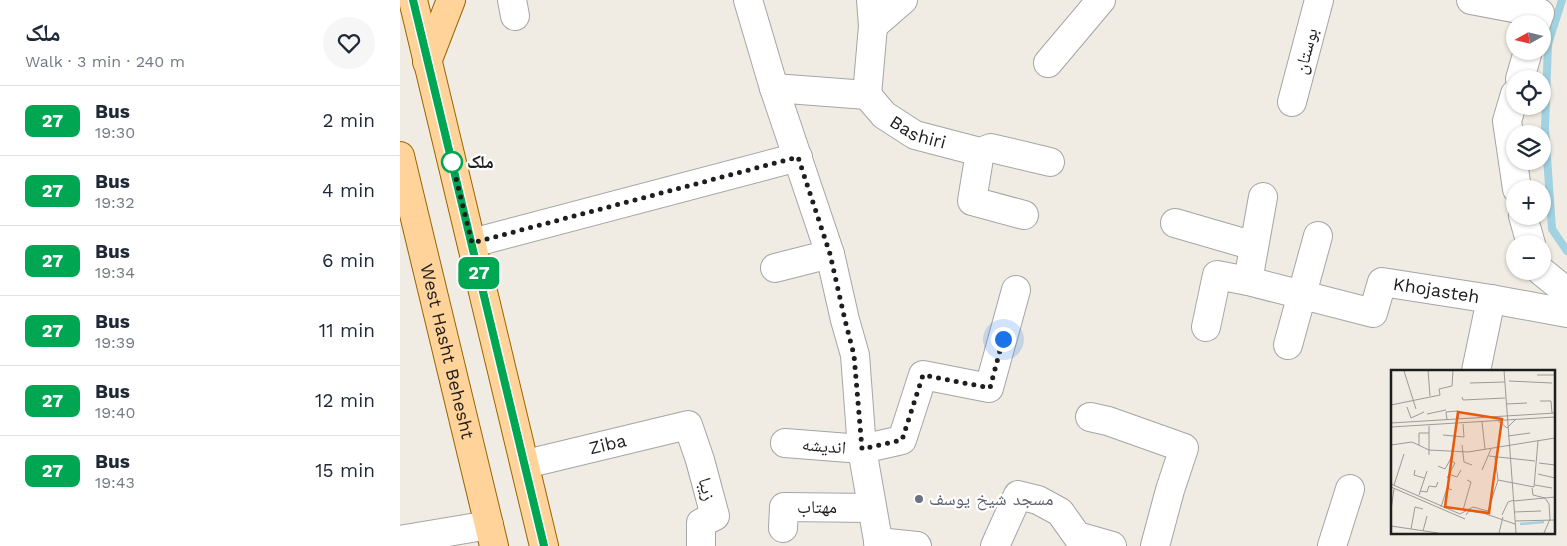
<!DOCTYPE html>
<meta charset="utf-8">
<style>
body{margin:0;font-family:"Work Sans","Noto Naskh Arabic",sans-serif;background:#f6f6f7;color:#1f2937;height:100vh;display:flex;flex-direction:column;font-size:19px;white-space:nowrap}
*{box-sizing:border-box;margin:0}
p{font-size:16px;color:#747a83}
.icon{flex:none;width:28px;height:28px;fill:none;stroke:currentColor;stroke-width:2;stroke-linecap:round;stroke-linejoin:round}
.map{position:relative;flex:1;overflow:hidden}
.details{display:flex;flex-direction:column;background:#fff;width:400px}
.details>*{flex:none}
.badge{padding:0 10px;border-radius:8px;font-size:18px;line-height:32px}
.needle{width:32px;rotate:262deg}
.buttons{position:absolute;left:1106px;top:15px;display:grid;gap:10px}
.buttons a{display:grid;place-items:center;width:45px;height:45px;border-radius:50%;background:#fff;box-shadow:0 1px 4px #0004;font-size:25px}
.you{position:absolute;width:25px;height:25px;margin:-12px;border:4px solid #fff;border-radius:50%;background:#1a73e8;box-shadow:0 0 0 8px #1a73e833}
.map>.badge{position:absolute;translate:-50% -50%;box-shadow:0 0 0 2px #fff}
.round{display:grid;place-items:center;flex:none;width:52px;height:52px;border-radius:26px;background:#f6f6f7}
.overview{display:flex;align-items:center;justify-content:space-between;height:85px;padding:0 25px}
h1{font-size:24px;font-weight:800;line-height:38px}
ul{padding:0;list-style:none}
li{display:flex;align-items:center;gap:15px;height:70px;padding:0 25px;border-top:1px solid #e0e1e3}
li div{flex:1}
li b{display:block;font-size:19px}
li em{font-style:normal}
li .badge{min-width:55px;font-weight:700;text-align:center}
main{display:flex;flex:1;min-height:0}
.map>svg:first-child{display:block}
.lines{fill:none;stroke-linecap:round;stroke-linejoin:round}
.stream{stroke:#a0d2e1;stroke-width:8}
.minor-casing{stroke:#a5a5a5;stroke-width:30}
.major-casing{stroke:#986500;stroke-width:30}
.minor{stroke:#fff;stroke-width:28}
.major{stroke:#ffd399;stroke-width:28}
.line-casing{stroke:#fff;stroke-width:11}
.line{stroke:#00a651;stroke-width:8}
.walk{stroke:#1e1e1e;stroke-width:5;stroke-dasharray:0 9}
.stop-dot{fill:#fff;stroke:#00a651;stroke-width:2.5}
.worship-dot{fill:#6b7280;stroke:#fff;stroke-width:2}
.labels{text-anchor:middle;stroke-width:4.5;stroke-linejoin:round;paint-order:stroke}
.street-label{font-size:18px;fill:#1e1e1e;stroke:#fff}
.stop-label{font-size:18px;font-weight:bold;fill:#1e1e1e;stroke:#fff;text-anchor:start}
.worship-label{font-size:18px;fill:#5b616d;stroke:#fff;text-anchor:start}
.inset-river{fill:none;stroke:#a0d2e1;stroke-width:2.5}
.inset-road{fill:none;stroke:#9c9a94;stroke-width:1}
.view{fill:#e8590c;fill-opacity:0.15;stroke:#e8590c;stroke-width:2.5}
.inset-edge{fill:none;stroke:#1e1e1e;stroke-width:2.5}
</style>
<main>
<section class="details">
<div class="overview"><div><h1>ملک</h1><p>Walk · 3 min · 240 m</p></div><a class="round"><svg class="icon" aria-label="heart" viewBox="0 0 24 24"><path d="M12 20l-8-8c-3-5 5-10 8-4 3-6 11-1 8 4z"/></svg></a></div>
<ul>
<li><span class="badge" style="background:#00a651;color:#fff">27</span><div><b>Bus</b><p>19:30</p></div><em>2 min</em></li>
<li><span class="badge" style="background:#00a651;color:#fff">27</span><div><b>Bus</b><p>19:32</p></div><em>4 min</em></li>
<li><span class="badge" style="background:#00a651;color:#fff">27</span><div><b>Bus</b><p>19:34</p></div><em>6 min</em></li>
<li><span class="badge" style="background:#00a651;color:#fff">27</span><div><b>Bus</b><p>19:39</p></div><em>11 min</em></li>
<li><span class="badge" style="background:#00a651;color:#fff">27</span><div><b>Bus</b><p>19:40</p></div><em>12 min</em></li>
<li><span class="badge" style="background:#00a651;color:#fff">27</span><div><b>Bus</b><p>19:43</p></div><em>15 min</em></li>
</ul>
</section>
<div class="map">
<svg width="1167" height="546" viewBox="0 0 1167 546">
<rect width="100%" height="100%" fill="#f0ece3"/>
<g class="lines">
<path class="stream" d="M1162 0 1148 44 1145 128 1152 229 1167 251"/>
<g class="minor-casing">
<g id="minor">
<path d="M112 0 115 16"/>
<path d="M348 0 374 88 430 254 445 320 455 355 462 449 479 546"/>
<path d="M1071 0 1140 13 1136 24"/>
<path d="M473 26 503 0"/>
<path d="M648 63 701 0"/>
<path d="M1120 79 1128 51"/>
<path d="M374 88 467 95"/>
<path d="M1115 94 1107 121 1117 189"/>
<path id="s1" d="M467 95 484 115 515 135 580 152 591 148 650 162"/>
<path d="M467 95 473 26 471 0"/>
<path d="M892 102 919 0"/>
<path d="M580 152 572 201 624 215"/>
<path d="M1123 216 1131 244"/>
<path d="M775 223 854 246"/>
<path d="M72 243 398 157"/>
<path d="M375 268 430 254"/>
<path d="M1141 271 1167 292"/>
<path d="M848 281 863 197"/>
<path id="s2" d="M806 327 817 275 848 281 973 313 982 282 1091 299 1167 313"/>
<path d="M888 345 918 236"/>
<path d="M1076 371 1091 299"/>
<path d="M690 417 708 421 784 448 770 490 755 546"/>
<path d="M385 443 462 449 502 440 523 375 589 388 616 290"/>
<path id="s3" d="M126 464 288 425 300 460 315 516 301 523V546"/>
<path d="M383 528 384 507 472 508"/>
<path d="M0 540 89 525"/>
<path d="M478 542 517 546"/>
<path d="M595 546 618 495 638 500 660 512 677 536 712 546"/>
<path d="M932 546 950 489"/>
</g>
</g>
<g class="major-casing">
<g id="major">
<path d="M13 0 144 546"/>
<path d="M27 62 51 0"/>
<path id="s4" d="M0 156 94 546"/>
</g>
</g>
<use href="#minor" class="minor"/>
<use href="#major" class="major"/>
</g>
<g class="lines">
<g class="line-casing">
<path id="line" d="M13 0 144 546"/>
</g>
<use href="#line" class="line"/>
<path class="walk" d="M52 162 72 243 398 157 430 254 445 320 454 355 462 449 502 440 523 375 590 388 603 339"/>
</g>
<circle class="stop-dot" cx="52" cy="162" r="10"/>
<circle class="worship-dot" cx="519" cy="499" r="5"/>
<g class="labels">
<g class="street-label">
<text transform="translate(906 51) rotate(-75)" y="6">بوستان</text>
<text dy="6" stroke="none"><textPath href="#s1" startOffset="65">Bashiri</textPath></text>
<text dy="6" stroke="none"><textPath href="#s2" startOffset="301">Khojasteh</textPath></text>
<text dy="6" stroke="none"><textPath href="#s4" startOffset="201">West Hasht Behesht</textPath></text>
<text dy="6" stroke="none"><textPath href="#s3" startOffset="84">Ziba</textPath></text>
<text transform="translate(424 446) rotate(5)" y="6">اندیشه</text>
<text transform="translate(307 489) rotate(75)" y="6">زیبا</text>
<text x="417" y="513">مهتاب</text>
</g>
<g class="stop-label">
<text x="67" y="168">ملک</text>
</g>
<g class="worship-label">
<text x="529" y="505">مسجد شیخ یوسف</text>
</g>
</g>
<g transform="translate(991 370)">
<rect width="164" height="164" fill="#f0ece3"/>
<path class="inset-river" d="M129 154 153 152"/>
<path class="inset-road" d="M37 0 39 26M113 0 125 163M13 1 25 39M146 5H164M118 11 161 13M79 13 114 12M71 27 72 30 114 28M149 31H160L161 43M115 34 136 33M0 35 49 25 48 19 61 16 62 0M16 37 20 48 33 42M36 44 55 40M56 50 55 42 67 41 68 49M106 50 116 58 125 49M91 52 94 79M0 53 164 43M0 57 164 47M52 65 73 67 72 54M117 66 139 63M0 75 21 72 38 80 77 82 164 68M28 75V63H38M71 75 73 92 81 95M38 85V56M98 86 144 91M148 93 164 95M47 96 54 99 59 90M24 100 23 105 33 108M91 100 100 79M58 104 66 107 70 100M147 104 164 108M56 108 64 93 59 90 62 81M107 110 143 117 147 71M0 114 69 144 82 137 97 141 107 110 104 87M3 115 13 84M144 115 161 118M0 117 74 149M141 118 142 125 154 128 158 134 159 149 153 163M29 121 36 122 38 116 45 117 47 112M28 125 36 101M123 131 164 127M50 137 56 118 61 120M0 140 3 119M72 140 80 112 76 110M123 142 150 141M75 145 78 141 92 143 124 154M111 145 117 132 123 130M124 151 164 150M0 156 47 163M20 159 24 137 32 139M32 161 36 146M108 163 112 147"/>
<path class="view" d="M67 42 111 49 98 143 54 137Z"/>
<rect width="164" height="164" class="inset-edge"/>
</g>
</svg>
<div class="buttons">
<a><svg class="needle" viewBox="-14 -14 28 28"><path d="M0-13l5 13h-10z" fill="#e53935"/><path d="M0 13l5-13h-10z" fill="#747a83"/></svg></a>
<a><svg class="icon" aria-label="locate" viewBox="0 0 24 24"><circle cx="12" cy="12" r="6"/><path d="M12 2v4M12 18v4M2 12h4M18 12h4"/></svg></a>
<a><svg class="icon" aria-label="layers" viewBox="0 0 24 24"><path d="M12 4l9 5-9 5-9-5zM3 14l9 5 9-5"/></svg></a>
<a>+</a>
<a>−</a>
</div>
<div class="you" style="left:603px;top:339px"></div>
<b class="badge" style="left:79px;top:273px;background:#00a651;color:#fff">27</b>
</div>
</main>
